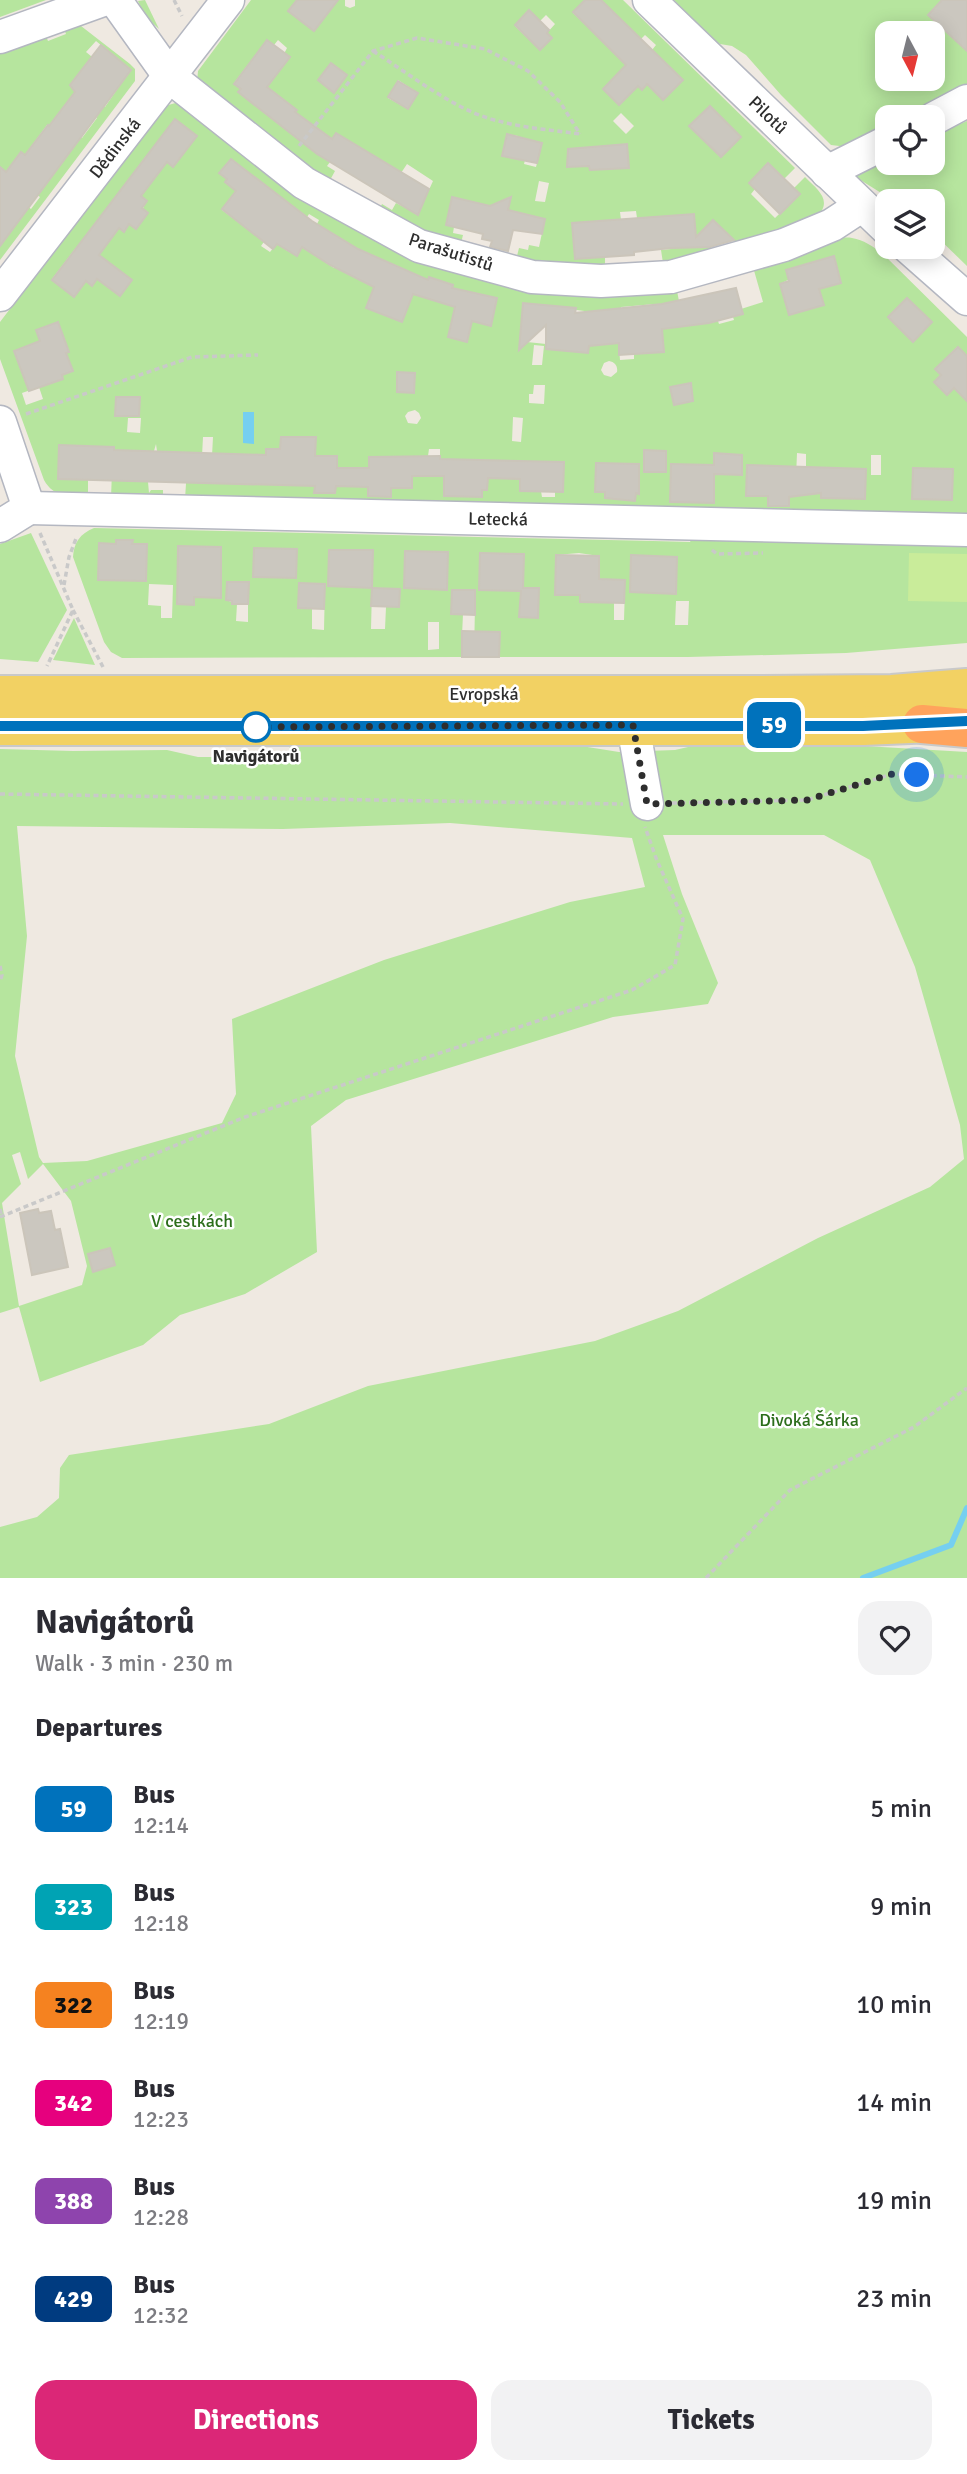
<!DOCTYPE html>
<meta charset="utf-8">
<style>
body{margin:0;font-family:Signika,sans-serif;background:#f2f2f3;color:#2b2b33;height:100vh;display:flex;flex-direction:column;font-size:26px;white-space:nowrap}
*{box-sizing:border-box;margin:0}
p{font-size:23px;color:#7c7c81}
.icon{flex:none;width:38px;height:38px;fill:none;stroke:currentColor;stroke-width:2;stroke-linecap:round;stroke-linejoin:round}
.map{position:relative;height:1578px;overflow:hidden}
.side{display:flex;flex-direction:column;background:#fff;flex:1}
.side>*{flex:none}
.badge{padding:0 14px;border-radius:10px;font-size:24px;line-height:46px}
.needle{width:46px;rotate:173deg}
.tools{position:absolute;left:875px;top:21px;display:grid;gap:14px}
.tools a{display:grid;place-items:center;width:70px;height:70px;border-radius:14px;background:#fff;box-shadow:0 4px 18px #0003;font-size:35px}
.you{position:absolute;width:35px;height:35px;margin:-18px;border:5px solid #fff;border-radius:50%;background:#1a73e8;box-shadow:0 0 0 10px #1a73e833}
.map>.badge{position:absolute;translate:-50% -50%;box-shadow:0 0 0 4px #fff}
h2{padding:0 35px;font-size:26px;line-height:63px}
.round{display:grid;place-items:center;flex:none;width:74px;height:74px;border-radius:21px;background:#f2f2f3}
.overview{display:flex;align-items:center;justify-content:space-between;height:119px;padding:0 35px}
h1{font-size:33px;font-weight:700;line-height:52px}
.cta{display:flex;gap:14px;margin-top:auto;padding:14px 35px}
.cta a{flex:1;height:80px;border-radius:21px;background:#db2777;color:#fff;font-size:28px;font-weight:700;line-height:80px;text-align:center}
.cta a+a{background:#f2f2f3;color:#2b2b33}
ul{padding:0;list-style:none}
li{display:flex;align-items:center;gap:21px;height:98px;padding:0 35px}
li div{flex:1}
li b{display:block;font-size:26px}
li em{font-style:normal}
li .badge{min-width:77px;font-weight:700;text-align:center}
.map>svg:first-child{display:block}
.green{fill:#b6e59e;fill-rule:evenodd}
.pitch{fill:#c9ec9a}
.water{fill:#75cff0}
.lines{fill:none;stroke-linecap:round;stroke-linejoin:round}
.stream{stroke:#75cff0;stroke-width:6}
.building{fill:#cbc7bf;stroke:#cbc5ba;stroke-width:2}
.minor-casing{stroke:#b4b7c1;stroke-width:35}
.major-casing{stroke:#c9c9c9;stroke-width:42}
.highway-casing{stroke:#c9c9c9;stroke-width:42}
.path{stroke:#c9c9c9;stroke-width:3.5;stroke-dasharray:5 3.5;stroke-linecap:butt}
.minor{stroke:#fff;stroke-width:32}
.major{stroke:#f2d163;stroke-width:38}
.highway{stroke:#ffa35c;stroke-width:38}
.line-casing{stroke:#fff;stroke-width:16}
.line{stroke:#0072bc;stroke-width:10}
.walk{stroke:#2e2e2e;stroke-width:7;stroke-dasharray:0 12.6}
.stop-dot{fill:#fff;stroke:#0072bc;stroke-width:3.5}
.labels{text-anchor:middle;stroke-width:5;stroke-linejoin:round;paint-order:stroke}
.street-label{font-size:18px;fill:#2e2e2e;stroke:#fff}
.stop-label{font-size:18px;font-weight:bold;fill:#2e2e2e;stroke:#fff}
.park-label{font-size:18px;fill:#2c6e1b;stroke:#fff}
</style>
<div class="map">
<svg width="967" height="1578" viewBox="0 0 967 1578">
<rect width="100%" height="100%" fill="#efe9e1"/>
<g class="green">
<path d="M0 0H46L0 17Z"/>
<path d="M145 0 159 29 144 15 138 1Z"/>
<path d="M251 0H297L289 12 314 31 335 4 332 0H345V6L350 8 355 6V0H585L573 13 605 43 624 23 601 0H623L795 168 784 179 768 164 749 183 755 189 751 194 775 218 800 194 794 188 805 177C819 191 834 201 815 219L739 246 713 220 699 234 715 252 663 263 661 250 671 249V244L696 242 694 214 637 218 636 211 620 212 621 220 572 224 575 259 605 257V267L516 260 519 248 528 250 529 245 539 247 545 219 453 197 446 225 454 227 453 233 463 235 460 247 378 212 382 204 392 210 396 203 418 214 433 181 407 164 401 173 336 133 322 156 330 162 327 166 335 171 329 182 197 82 198 71ZM529 11 540 21 546 15 555 24 547 33 552 38 540 50 515 26ZM645 35 656 45 652 50 663 100 647 84 642 89 638 86 619 105 603 89 627 64 624 56ZM267 40 274 45 278 40 287 48 267 87 283 127 238 92 241 89 234 83ZM331 63 347 75 334 92 318 80ZM398 80 418 93 408 109 388 98ZM710 106 741 137 721 156ZM621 113 634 126 626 134 613 121ZM507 134 518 136 513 158 502 155ZM530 140 542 143 536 167 524 164ZM588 147H595L597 170H590L589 166 567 167 568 149ZM539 181 549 183 545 202 535 201Z"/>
<path d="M674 0H942L928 15 967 51V93L918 117H887V133L856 148 831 145 781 95 746 55 732 46 720 44 706 36ZM887 33H933V79H887Z"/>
<path d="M72 19 130 64 135 69V81L0 260V226L22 202 31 209 40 197 5 171 0 178V45ZM62 24 66 34 48 41 44 31ZM96 41 131 70 126 77 122 74 114 84 118 88 105 107 99 103 96 107 74 91 97 61 86 52ZM71 98 97 118 82 138 67 127 71 116 62 109ZM47 125 70 142 63 162 43 187 21 152 25 155Z"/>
<path d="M179 102 373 238 676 286 679 301 702 297 710 323 718 321 719 324 734 320 733 317 742 314 741 309 763 302 753 267C777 259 829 234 852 238 864 240 872 246 882 253L967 337V356L957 347 935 369 960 394 967 388V517L185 499 188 453 157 451 156 444 154 451H137L136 481 148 482 149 493 151 490H163V499L111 497 113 447 59 445 58 479 88 480V497C69 496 54 498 44 480L0 359V322L165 106ZM175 119 197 136 173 166 151 150ZM146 156 162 169 154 179 138 167ZM231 159 247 171 233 188 225 182 227 179 220 173ZM255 178 286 201 258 237 222 210 230 198 236 202ZM125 184 147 201C140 210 143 219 136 229L129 224 124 231 102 215ZM309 214 319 220 317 224 349 244 334 268 302 247 297 256 286 250ZM273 229 282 237 270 252 261 246ZM75 249 101 269 92 285 86 281 74 296 52 279ZM834 256 841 282 819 289 824 305 789 315 780 284ZM384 262 420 276 402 322 366 307ZM460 290 497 298 491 326 472 321 467 342 448 337ZM907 298 932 322 913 342 888 317ZM524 303 592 312 588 353 547 349 546 344 527 342ZM655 304 658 330H662L664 351 634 354V359L620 360 618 336 623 335 621 307ZM58 322 69 351 66 353 73 371 62 375 63 379 40 341ZM534 345 544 346 542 365H532ZM609 361C615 362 618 366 617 372L611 377 604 375 601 370 604 363ZM691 384 693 401 674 405 670 387ZM534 385H545L544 404 529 403V394H533ZM39 387 43 399 26 405 22 393ZM128 397 139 398V417L115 416V398ZM415 410 419 413 421 418 417 424 408 423 405 416 408 412ZM513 417 523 418 521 442 512 441ZM128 418H141L140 433 127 432ZM203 437H213L212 456H202ZM281 437H316L315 456 337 457 334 493H315V486L280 456ZM266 449H277V468H266ZM429 449H440V476H417V457L428 456ZM666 450V472H644V451ZM714 453 730 454V472H714V503ZM797 453 806 454V477H796ZM218 454 261 455V484L217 483ZM871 455H881V475H871ZM369 457 413 458 412 488H391L390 497 368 496ZM445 459 488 460 487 489 444 496ZM493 460H503V479L492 478ZM520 461 555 492V497H542L541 491 520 490ZM596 463 639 464V493H636L635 501 605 498V492H595ZM747 466 791 467 788 506H768V496H746ZM353 468H364V487H353Z"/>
<path d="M967 121V266L933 233V201H894L854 176 887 155V163H933V136Z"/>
<path d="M94 528 653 541 690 542 692 538 967 544V643L846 653 688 657H499L500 632 487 631 486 657H474L475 605 473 590H452L451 614H463L461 657 122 658 111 652 104 642 73 557C74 542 80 534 94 528ZM99 543 146 545 98 580ZM178 546 221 547V577H212L194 597 193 605 177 575ZM254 548 297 549 296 578 253 577ZM329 550H372V588L350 587V579H329ZM405 551 448 552 447 582 404 580ZM579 553 599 556V579H614V587H625L624 620H614V600L581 602V592L576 595H558L555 584 556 555ZM631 555 677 557 676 593 630 585ZM227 582 248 583V622L236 621 237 604 226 600ZM299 583 325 584 324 630 312 629V609L298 608ZM149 584 173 585 172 618H161V606L148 605ZM539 588 538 618 528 617 520 605V598L528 597ZM372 589H399V607H386L385 629H371ZM676 601H689L688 625H675ZM428 622H439V649L428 650Z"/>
<path d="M31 533 67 610 38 662 0 659V544Z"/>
<path d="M74 618 95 665 53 660Z"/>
<path d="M727 738 967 752V1578H0V1527L37 1517 59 1498 60 1468 69 1455 269 1424 368 1386 595 1341 678 1311 818 1238 930 1187 964 1159 960 1125 915 967 870 860 824 835H663L682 894 718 983 708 1004 613 1017 346 1100 311 1126 317 1252 245 1294 180 1315 143 1345 40 1382 19 1307 0 1313V749L73 751 167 750 198 757H267L291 752 289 745 537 739 619 752 675 750ZM450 823 632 838 645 887 570 902 384 960 232 1019 236 1094 222 1123 87 1161 43 1163 39 1157 15 1056 27 936 17 826 283 829ZM20 1152 28 1179 43 1164 71 1201 87 1266 82 1285 19 1306 2 1203 21 1184 12 1155ZM110 1248 115 1265 93 1272 88 1254Z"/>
</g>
<path class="pitch" d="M909 553 967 554V602L908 601Z"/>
<path class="water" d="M243 412H254V444L243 443Z"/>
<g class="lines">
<path class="stream" d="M863 1578 951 1545 967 1508"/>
</g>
<g class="building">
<path d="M297 0H338L314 31 288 11Z"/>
<path d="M585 0H601L683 80 663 100 647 84 642 90 638 86 619 105 603 89 626 65 573 12Z"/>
<path d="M942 0H967V51L928 15Z"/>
<path d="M529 10 549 30 547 33 552 38 540 50 515 25Z"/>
<path d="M267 40 290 57 267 87 297 110 295 112 332 139 336 133 429 189 418 215 317 154 238 92 241 89 234 84Z"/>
<path d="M101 45 131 70 0 246V167L6 172 21 152 25 155 48 125 49 126 75 92 70 85Z"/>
<path d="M331 63 347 75 334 93 318 80Z"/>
<path d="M398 81 418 93 408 109 388 97Z"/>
<path d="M710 106 741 137 721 157 689 126Z"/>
<path d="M175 119 197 136 173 167 167 162 141 196 147 201 142 208 148 213 136 229 129 224 124 232 119 228 99 255 132 280 120 296 97 279 92 286 86 281 74 297 52 280Z"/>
<path d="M507 134 542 143 537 163 502 156Z"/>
<path d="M627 144 629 168 590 170 589 166 567 167 568 149Z"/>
<path d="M231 159 312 221 358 249 428 280 429 277 453 285 452 288 497 298 491 326 472 321 467 342 448 337 455 307 413 294 402 322 366 308 374 287 330 265 302 247 297 256 277 244 273 249 222 209 236 191 225 182 227 179 219 173Z"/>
<path d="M768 163 800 194 780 214 749 183Z"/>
<path d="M452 197 490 206 511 197 508 210 545 219 542 234 513 230 508 251 490 247 492 241 482 239 483 234 446 225Z"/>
<path d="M694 214 696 237 713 220 734 240 710 247 671 248 634 252V255L575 259 572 223Z"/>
<path d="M834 256 841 283 819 289 824 305 789 315 780 284 789 281 786 270Z"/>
<path d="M736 288 743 314 709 323 662 329 664 352 619 355V343L589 346 588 353 546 349V325L519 350 523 303 576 308 575 313 662 304Z"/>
<path d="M907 298 932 322 913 342 888 317Z"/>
<path d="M58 322 69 352 66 353 73 371 62 375 63 379 29 391 14 351 40 341 36 330Z"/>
<path d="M958 347 967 356V401L954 388 947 395 934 382 941 375 935 369Z"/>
<path d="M397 372 415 373 414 393 397 392Z"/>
<path d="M691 383 693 401 674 405 670 387Z"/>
<path d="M116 397H140L139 416H115Z"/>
<path d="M281 437H316L315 456H337V468H369V457L440 456V459L564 462 563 492 520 491V479L488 478 487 490H482V497L444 496V476H412V488H391V497L368 496V487L336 486 335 493H314L315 486 58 479 59 445 114 447V450L266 455V449H280Z"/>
<path d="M644 450 666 451V472H644Z"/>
<path d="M714 453 742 455V475L714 474V503L670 502 671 464 714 465Z"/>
<path d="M596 463 639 464V494L636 493 635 501 605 498V492H595Z"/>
<path d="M747 465 866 469 865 499 821 498V493L789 497V506H768V496H746Z"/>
<path d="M913 468 953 469 952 500 912 499Z"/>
<path d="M116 540H133L132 544H147L146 581 98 580 99 543 116 544Z"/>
<path d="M178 546 221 547V598L194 597V605L177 604Z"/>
<path d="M254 548 297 549 296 578 253 577Z"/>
<path d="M329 550H373L372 588 328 586Z"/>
<path d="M405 551 448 552 447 590 404 588Z"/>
<path d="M480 553 524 554 523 588H539L538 618 519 617 521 591 479 590Z"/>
<path d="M556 555 599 556V579L625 580 624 603 580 602V595H555Z"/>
<path d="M631 555 677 557 676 594 630 592Z"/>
<path d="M227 582H249L248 604H232V601L226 600Z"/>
<path d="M299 583 325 584 324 609 298 608Z"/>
<path d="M372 588 400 589 399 607 371 606Z"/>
<path d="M452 590H475V615L451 614Z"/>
<path d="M462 631 500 632 499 657H462Z"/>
<path d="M38 1209 39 1213 51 1211 55 1230 60 1229 68 1267 32 1275 20 1213Z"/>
<path d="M110 1248 115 1265 93 1272 88 1254Z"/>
</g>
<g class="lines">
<g class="minor-casing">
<g id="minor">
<path d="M115 0 170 77 304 183 419 246 532 277 601 281 671 277 784 245 832 225 861 206"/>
<path d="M649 0 887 229"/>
<path d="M0 37 103 0"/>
<path d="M933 119 967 101"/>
<path d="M827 172 887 142"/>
<path d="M908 247 967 299"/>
<path d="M0 295 228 0"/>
<path d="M0 422 29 508"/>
<path d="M29 508 967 530"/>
<path d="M0 526 29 508"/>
<path d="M633 725 647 804"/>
</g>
</g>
<g class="major-casing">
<g id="major">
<path d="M0 695H758L892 694 967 688"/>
<path d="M0 726H863L957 722"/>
</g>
</g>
<g class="highway-casing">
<path id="highway" d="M922 724 967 728"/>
</g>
<g class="path">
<path d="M174 0 182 16"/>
<path d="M373 51C406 72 438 97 474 113 508 127 545 129 580 134"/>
<path d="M299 146 373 51 417 38 485 49 528 71 560 102 580 134"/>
<path d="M26 414 192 357 258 355"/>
<path d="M40 533 73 610 47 666"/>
<path d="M712 550 717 554 763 553"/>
<path d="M64 585 69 557 77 536"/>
<path d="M73 610 103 667"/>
<path d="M0 794 623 804"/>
<path d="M672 803 807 800 892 774 967 777"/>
<path d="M0 966 2 975 0 982"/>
<path d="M0 1209 2 1217"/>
<path d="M0 1217 245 1117 632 990 675 965 683 919 656 858 645 827"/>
<path d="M706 1578 790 1490 914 1427 967 1388"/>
</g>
<use href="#minor" class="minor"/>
<use href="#major" class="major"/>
<use href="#highway" class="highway"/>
</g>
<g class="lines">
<g class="line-casing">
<path id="line" d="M0 726H863L967 721"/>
</g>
<use href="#line" class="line"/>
<path class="walk" d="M256 727 633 725 647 804 807 800 892 774 917 775"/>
</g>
<circle class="stop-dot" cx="256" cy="727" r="14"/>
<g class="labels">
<g class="street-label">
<text transform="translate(768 115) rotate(44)" y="6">Pilotů</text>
<text transform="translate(115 148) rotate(-52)" y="6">Dědinská</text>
<text transform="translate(451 252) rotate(18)" y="6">Parašutistů</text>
<text transform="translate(498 519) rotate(1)" y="6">Letecká</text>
<text x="484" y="700">Evropská</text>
</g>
<g class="stop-label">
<text x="256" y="762">Navigátorů</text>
</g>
<g class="park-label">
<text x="192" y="1227">V cestkách</text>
<text x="809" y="1426">Divoká Šárka</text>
</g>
</g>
</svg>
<div class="tools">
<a><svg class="needle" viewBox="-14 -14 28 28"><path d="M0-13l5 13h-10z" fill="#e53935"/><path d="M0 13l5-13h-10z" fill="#7c7c81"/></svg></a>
<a><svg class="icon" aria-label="locate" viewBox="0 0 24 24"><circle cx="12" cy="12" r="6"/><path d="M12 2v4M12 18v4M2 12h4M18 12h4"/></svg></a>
<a><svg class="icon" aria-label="layers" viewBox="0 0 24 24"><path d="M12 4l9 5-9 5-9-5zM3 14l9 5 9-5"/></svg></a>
</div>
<div class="you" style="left:917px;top:775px"></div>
<b class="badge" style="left:774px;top:725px;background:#0072bc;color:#fff">59</b>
</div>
<section class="side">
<div class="overview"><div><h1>Navigátorů</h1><p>Walk · 3 min · 230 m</p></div><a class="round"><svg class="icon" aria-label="heart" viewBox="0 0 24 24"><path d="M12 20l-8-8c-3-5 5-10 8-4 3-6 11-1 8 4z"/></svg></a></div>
<h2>Departures</h2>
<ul>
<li><span class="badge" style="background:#0072bc;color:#fff">59</span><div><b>Bus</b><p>12:14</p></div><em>5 min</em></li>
<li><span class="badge" style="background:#00a3b4;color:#fff">323</span><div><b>Bus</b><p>12:18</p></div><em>9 min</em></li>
<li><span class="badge" style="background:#f58220;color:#111">322</span><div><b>Bus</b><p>12:19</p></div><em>10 min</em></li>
<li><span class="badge" style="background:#e6007e;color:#fff">342</span><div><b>Bus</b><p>12:23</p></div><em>14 min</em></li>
<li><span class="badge" style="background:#8e44ad;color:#fff">388</span><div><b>Bus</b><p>12:28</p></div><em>19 min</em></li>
<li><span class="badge" style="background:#003b80;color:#fff">429</span><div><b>Bus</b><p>12:32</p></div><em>23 min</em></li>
</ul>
<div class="cta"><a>Directions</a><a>Tickets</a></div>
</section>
